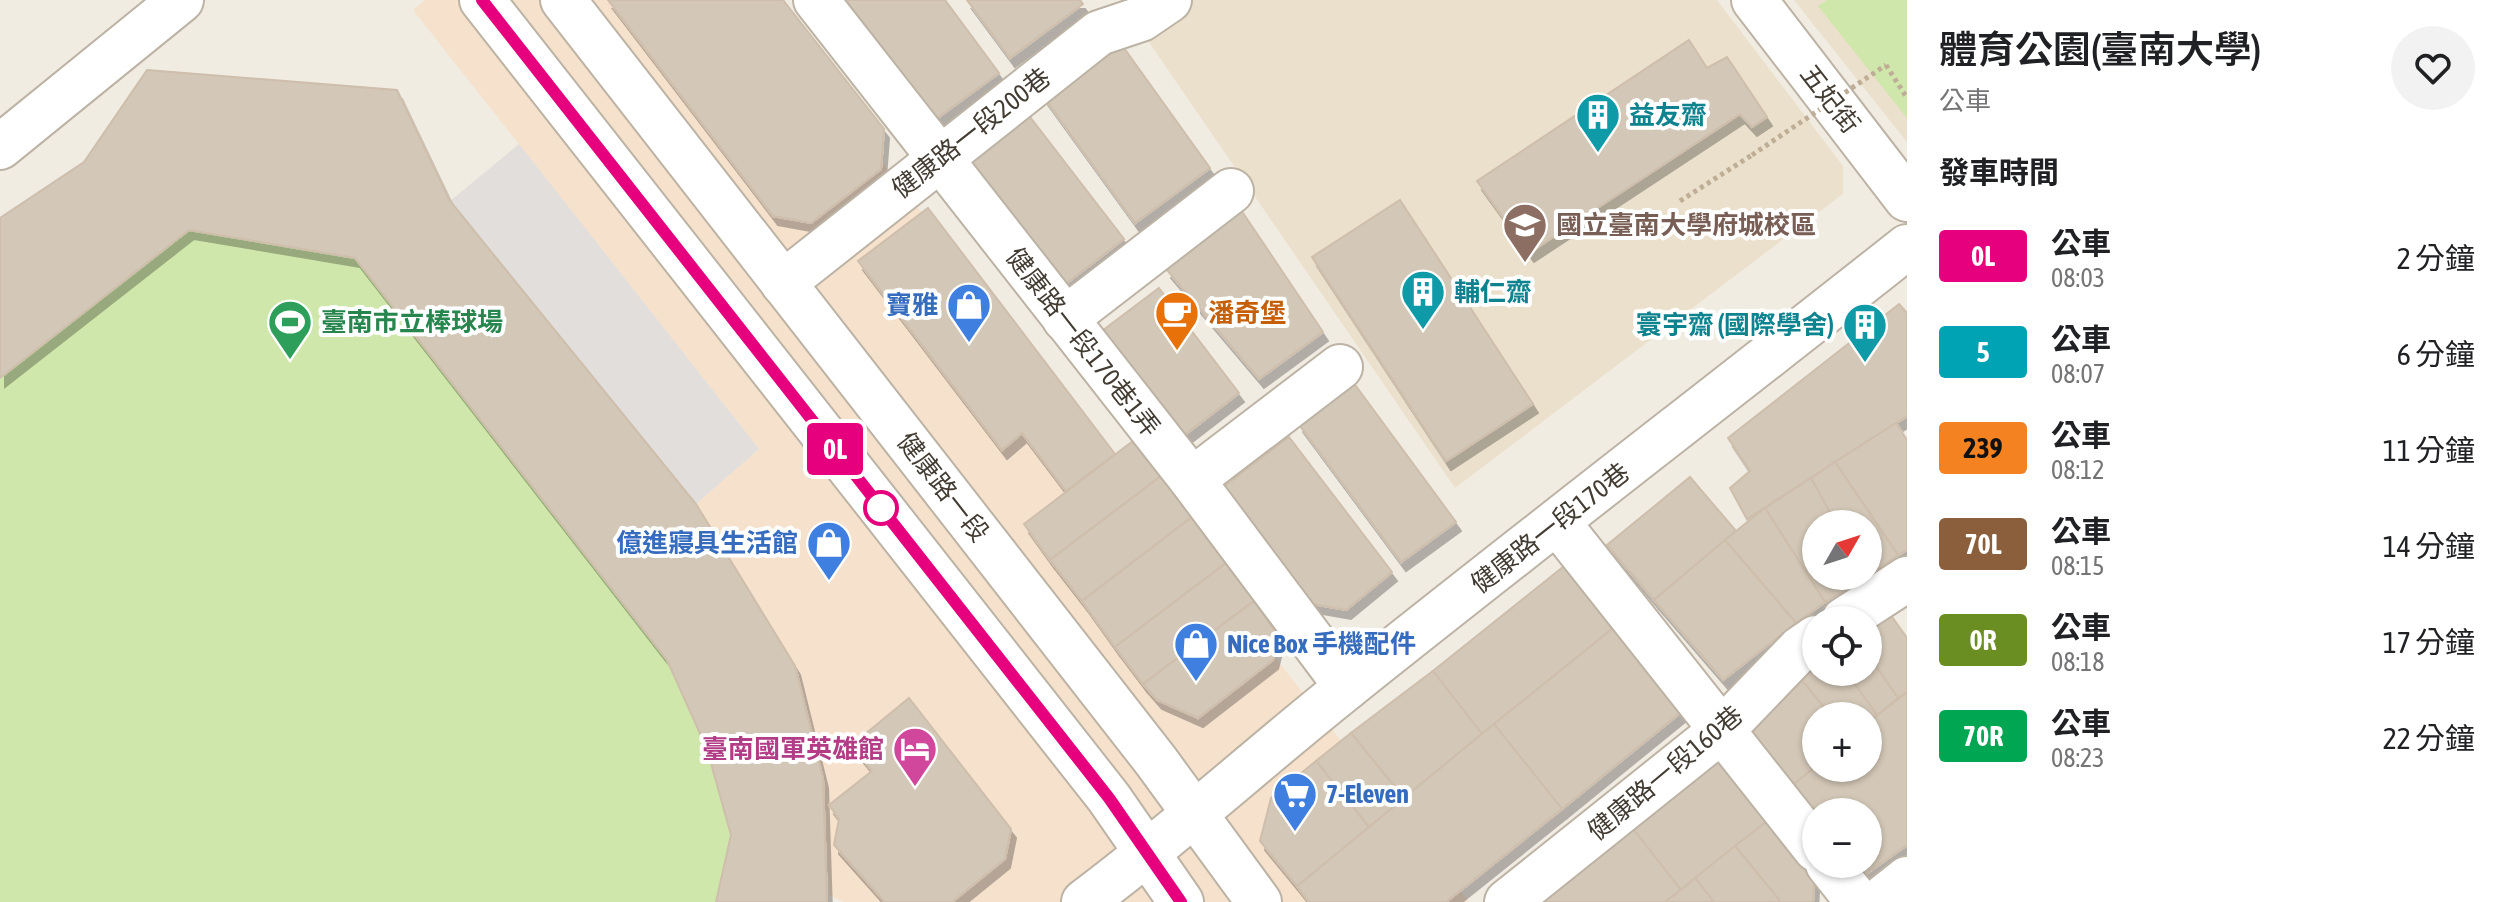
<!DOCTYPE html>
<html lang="zh-TW">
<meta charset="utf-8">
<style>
body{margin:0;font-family:"Asap Condensed","Noto Sans TC",sans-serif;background:#f2f2f2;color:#202124;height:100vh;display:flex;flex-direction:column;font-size:30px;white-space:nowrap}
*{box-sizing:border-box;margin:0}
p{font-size:26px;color:#757577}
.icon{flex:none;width:44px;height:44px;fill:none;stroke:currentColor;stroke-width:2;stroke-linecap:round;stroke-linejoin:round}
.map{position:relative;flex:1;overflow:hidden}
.drawer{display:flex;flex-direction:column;background:#fff;width:600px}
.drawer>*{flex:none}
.badge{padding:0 16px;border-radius:6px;font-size:28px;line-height:52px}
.needle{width:52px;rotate:51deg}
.tools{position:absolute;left:1802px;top:510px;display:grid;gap:16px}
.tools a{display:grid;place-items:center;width:80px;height:80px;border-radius:50%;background:#fff;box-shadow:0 2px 6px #0004;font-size:40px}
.map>.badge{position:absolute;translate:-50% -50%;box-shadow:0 0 0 4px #fff}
h2{padding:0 32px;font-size:30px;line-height:72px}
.round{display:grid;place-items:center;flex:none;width:84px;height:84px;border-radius:42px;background:#f2f2f2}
.overview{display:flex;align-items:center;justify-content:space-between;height:136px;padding:0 32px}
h1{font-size:38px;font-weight:600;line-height:60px}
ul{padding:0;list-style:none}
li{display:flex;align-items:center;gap:24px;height:96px;padding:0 32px}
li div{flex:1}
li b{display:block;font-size:30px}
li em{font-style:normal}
li .badge{min-width:88px;font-weight:700;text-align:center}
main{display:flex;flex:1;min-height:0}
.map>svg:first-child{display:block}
.commercial{fill:#f5e1cc}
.education{fill:#ebe0cb}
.green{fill:#cfe7aa}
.parking{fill:#e1dedb}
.building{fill:#d3c7b7;stroke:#cebeab;stroke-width:2;filter:url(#shadow)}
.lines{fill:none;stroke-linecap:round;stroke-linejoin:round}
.minor-casing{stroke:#bdb3a5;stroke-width:48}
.path{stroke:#bfae96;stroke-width:5;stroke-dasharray:4 4;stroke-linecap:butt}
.minor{stroke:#fff;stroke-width:44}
.path-bridge{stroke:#bfae96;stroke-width:5;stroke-dasharray:4 4;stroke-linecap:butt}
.line-casing{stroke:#fff;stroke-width:18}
.line{stroke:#e6007e;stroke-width:12}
.stop-dot{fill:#fff;stroke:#e6007e;stroke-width:4}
.labels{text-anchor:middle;stroke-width:8;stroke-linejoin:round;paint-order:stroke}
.street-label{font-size:26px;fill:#433c33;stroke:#fff}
.culture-label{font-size:26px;font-weight:bold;fill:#0d838f;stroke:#fff;text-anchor:start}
.education-label{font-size:26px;font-weight:bold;fill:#785e54;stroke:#fff;text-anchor:start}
.shop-label{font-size:26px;font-weight:bold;fill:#366cbe;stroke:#fff;text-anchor:end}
.food-label{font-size:26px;font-weight:bold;fill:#c56008;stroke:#fff;text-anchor:start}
.leisure-label{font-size:26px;font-weight:bold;fill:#27864d;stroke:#fff;text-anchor:start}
.hotel-label{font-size:26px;font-weight:bold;fill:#b23c85;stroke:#fff;text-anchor:end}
</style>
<main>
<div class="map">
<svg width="1907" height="902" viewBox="0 0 1907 902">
<defs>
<filter id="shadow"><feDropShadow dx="5" dy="9" stdDeviation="0" flood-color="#0004"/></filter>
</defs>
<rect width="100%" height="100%" fill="#f1ece2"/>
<path class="commercial" d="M425 0H753L1469 902H844L829 895 823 779 795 666 696 504 759 449 413 10Z"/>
<g class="education">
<path d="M1120 0H1717L1843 166V194L1455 488Z"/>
<path d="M1794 0H1907V142Z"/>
</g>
<g class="green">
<path d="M1827 0H1907V118L1818 6Z"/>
<path d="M147 70 397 90 450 201 696 504 795 666 823 779 827 902H0V218L84 162Z"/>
</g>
<path class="parking" d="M519 144 759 449 696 504 450 201Z"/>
<g class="building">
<path d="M608 0H783L884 129 881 169 811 223 773 216Z"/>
<path d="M846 0H945L999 73 933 121Z"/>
<path d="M967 0H1080L1083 4 1010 58Z"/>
<path d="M1689 40 1707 68 1727 57 1767 117 1752 127 1740 114 1529 253 1477 181Z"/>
<path d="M1119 41 1210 168 1135 223 1043 96Z"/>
<path d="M147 70 397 90 450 201 696 504 795 666 823 779 827 902H716L731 835 707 749 667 660 355 258 189 230 0 378V218L84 162Z"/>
<path d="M1027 113 1124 239 1063 286 966 160Z"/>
<path d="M1400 200 1533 404 1446 461 1312 257Z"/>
<path d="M928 208 1115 454 1066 491 1022 433 1002 450 858 261Z"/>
<path d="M1241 210 1323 332 1259 379 1166 269Z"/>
<path d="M1159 288 1239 393 1182 437 1102 331Z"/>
<path d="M1899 304 1907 313V416L1747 519 1730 488 1750 471 1728 438Z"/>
<path d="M1353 382 1456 522 1401 562 1298 423Z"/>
<path d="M1896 423 1907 440V550L1898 555 1835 462Z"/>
<path d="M1289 437 1392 572 1346 610 1307 603 1223 487Z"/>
<path d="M1133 441 1161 476 1050 560 1024 524Z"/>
<path d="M1835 462 1898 555 1868 576V524H1836L1811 478Z"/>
<path d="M1161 476 1192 517 1082 601 1050 560Z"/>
<path d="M1690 477 1736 531 1654 600 1607 545Z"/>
<path d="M1811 478 1836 524H1816V576L1865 578 1825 602 1765 508Z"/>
<path d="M1765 508 1825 602 1796 623 1725 540Z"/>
<path d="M1192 517 1226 563 1115 647 1082 601Z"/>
<path d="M1725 540 1796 623 1723 680 1654 600Z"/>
<path d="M1226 563 1254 601 1143 684 1115 647Z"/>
<path d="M1568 563 1617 625 1482 734 1433 671Z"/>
<path d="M1254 601 1279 637 1273 660 1198 718 1157 700 1143 684Z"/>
<path d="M1888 611 1907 638V692L1898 698 1868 655V625Z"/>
<path d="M1617 625 1685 709 1562 809 1494 724Z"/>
<path d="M1868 655 1898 698 1877 715 1846 672H1868Z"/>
<path d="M1816 663V672H1846L1877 715 1868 723V716H1831L1799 677Z"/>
<path d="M1433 671 1482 734 1404 798 1351 733Z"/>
<path d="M1799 677 1831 716H1816V766L1793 785 1742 724Z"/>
<path d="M1907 692V845L1865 875 1856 864H1868V812L1816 814 1793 785 1816 766 1868 768V723Z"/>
<path d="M909 698 1011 829 1005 859 952 902H885L834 845 839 819 829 805 872 771 852 745Z"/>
<path d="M1494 724 1562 809 1446 902H1309L1297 886Z"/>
<path d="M1351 733 1404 798 1369 827 1316 761Z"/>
<path d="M1711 752 1766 822 1681 890 1626 820Z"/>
<path d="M1316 761 1369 827 1297 886 1260 841 1271 798Z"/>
<path d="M1626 820 1681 890 1665 902H1526Z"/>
<path d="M1766 822 1814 882 1813 902H1781L1735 846Z"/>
<path d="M1735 846 1781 902H1714L1695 878Z"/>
<path d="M1695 878 1714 902H1665L1681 890Z"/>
</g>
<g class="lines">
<g class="minor-casing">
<g id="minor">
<path d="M482 0 1109 798 1181 902"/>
<path d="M563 0 1156 761 1259 902"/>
<path d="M816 0 1192 480 1347 687"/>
<path d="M1754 0 1907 199"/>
<path d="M0 147 181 0"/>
<path d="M783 283 1099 33 1141 19 1169 0"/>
<path d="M1065 319 1231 191"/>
<path d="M1192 480 1340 367"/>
<path d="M1558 523 1816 849"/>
<path d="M1844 620 1907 579"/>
<path d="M1828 864 1858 902"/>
<path d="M1084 902C1175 834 1257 759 1346 688 1532 539 1720 395 1907 247"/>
<path d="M1507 902 1722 730 1800 649 1816 638"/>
<path d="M1878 902 1907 879"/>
</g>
</g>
<g class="path">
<path d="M1886 65 1907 98"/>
<path d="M1680 201 1752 155"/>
</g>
<use href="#minor" class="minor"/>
<path class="path-bridge" d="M1752 155 1886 65"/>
</g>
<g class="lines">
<g class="line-casing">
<path id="line" d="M482 0 1109 798 1181 902"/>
</g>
<use href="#line" class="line"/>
</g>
<defs>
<g id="building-pin" transform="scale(2.3)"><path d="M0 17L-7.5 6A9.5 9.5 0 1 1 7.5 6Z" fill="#0f9aa8" stroke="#fff"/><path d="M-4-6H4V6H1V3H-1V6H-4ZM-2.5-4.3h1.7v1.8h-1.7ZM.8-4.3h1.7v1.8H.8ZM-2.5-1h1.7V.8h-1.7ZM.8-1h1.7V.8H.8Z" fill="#fff"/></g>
<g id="university-pin" transform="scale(2.3)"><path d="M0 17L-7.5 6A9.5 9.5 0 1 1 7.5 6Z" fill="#8d6e63" stroke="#fff"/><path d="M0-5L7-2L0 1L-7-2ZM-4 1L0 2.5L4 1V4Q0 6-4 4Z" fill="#fff"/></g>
<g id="shop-pin" transform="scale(2.3)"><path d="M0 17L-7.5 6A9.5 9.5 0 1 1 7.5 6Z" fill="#3f7fe0" stroke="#fff"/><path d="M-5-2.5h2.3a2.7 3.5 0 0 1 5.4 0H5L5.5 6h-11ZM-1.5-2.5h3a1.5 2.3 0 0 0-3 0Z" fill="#fff"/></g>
<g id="cafe-pin" transform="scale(2.3)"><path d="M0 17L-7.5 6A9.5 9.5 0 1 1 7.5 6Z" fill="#e8710a" stroke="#fff"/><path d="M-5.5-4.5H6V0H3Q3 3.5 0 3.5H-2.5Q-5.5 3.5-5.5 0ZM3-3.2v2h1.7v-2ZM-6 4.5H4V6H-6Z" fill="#fff"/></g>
<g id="stadium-pin" transform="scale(2.3)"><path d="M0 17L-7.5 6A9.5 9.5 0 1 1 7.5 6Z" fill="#2e9e5b" stroke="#fff"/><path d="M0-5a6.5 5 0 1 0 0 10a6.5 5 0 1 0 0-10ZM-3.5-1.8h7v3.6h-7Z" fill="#fff"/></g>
<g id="hotel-pin" transform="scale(2.3)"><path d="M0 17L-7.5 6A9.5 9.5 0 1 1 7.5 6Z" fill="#d1479c" stroke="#fff"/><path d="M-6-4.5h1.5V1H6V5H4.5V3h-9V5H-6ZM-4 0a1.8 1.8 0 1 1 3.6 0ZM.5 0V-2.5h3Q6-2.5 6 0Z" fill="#fff"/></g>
<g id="supermarket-pin" transform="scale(2.3)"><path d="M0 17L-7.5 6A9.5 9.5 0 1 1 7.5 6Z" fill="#3f7fe0" stroke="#fff"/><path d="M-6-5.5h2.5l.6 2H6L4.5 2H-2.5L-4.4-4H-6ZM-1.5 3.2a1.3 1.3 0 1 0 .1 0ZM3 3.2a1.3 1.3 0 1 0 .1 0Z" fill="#fff"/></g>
</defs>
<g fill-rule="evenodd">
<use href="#building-pin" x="1598" y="115"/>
<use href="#university-pin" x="1525" y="225"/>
<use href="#building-pin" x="1423" y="292"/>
<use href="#shop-pin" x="969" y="305"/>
<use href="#cafe-pin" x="1177" y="313"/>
<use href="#stadium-pin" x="290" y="322"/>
<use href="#building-pin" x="1865" y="325"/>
<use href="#shop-pin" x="829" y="543"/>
<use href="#shop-pin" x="1196" y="644"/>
<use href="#hotel-pin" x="915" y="749"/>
<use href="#supermarket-pin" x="1295" y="794"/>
</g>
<circle class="stop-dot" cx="881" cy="508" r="16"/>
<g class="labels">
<g class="street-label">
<text transform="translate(1830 99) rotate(52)" y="9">五妃街</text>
<text transform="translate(971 133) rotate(-38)" y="9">健康路一段200巷</text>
<text transform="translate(1083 342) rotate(52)" y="9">健康路一段170巷1弄</text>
<text transform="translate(943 487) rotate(52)" y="9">健康路一段</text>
<text transform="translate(1550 528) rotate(-38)" y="9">健康路一段170巷</text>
<text transform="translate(1665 773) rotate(-40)" y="9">健康路一段160巷</text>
</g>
<g class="culture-label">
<text x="1629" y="124">益友齋</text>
<text x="1454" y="301">輔仁齋</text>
<text x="1834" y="334" text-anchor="end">寰宇齋 (國際學舍)</text>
</g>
<g class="education-label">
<text x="1556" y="234">國立臺南大學府城校區</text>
</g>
<g class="shop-label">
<text x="938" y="314">寶雅</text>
<text x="798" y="552">億進寢具生活館</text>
<text x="1227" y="653" text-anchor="start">Nice Box 手機配件</text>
<text x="1326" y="803" text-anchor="start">7-Eleven</text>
</g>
<g class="food-label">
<text x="1208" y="322">潘奇堡</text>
</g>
<g class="leisure-label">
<text x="321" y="331">臺南市立棒球場</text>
</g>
<g class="hotel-label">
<text x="884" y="758">臺南國軍英雄館</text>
</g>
</g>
</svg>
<div class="tools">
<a><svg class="needle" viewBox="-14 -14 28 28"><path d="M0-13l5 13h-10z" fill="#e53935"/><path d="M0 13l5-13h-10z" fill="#757577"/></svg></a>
<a><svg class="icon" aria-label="locate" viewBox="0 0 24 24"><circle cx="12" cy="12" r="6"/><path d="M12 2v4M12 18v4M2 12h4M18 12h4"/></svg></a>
<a>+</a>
<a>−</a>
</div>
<b class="badge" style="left:835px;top:449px;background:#e6007e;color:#fff">0L</b>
</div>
<section class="drawer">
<div class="overview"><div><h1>體育公園(臺南大學)</h1><p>公車</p></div><a class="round"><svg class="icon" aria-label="heart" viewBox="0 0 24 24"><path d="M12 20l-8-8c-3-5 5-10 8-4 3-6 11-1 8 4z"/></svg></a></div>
<h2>發車時間</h2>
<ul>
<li><span class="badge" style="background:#e6007e;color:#fff">0L</span><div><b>公車</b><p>08:03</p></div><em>2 分鐘</em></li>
<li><span class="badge" style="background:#00a3b4;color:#fff">5</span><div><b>公車</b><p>08:07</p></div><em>6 分鐘</em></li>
<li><span class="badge" style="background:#f58220;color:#111">239</span><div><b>公車</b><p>08:12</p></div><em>11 分鐘</em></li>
<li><span class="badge" style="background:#8b5e3c;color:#fff">70L</span><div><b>公車</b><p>08:15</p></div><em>14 分鐘</em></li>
<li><span class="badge" style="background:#6b8e23;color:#fff">0R</span><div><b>公車</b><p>08:18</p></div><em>17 分鐘</em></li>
<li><span class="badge" style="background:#00a651;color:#fff">70R</span><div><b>公車</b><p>08:23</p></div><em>22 分鐘</em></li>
</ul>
</section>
</main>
